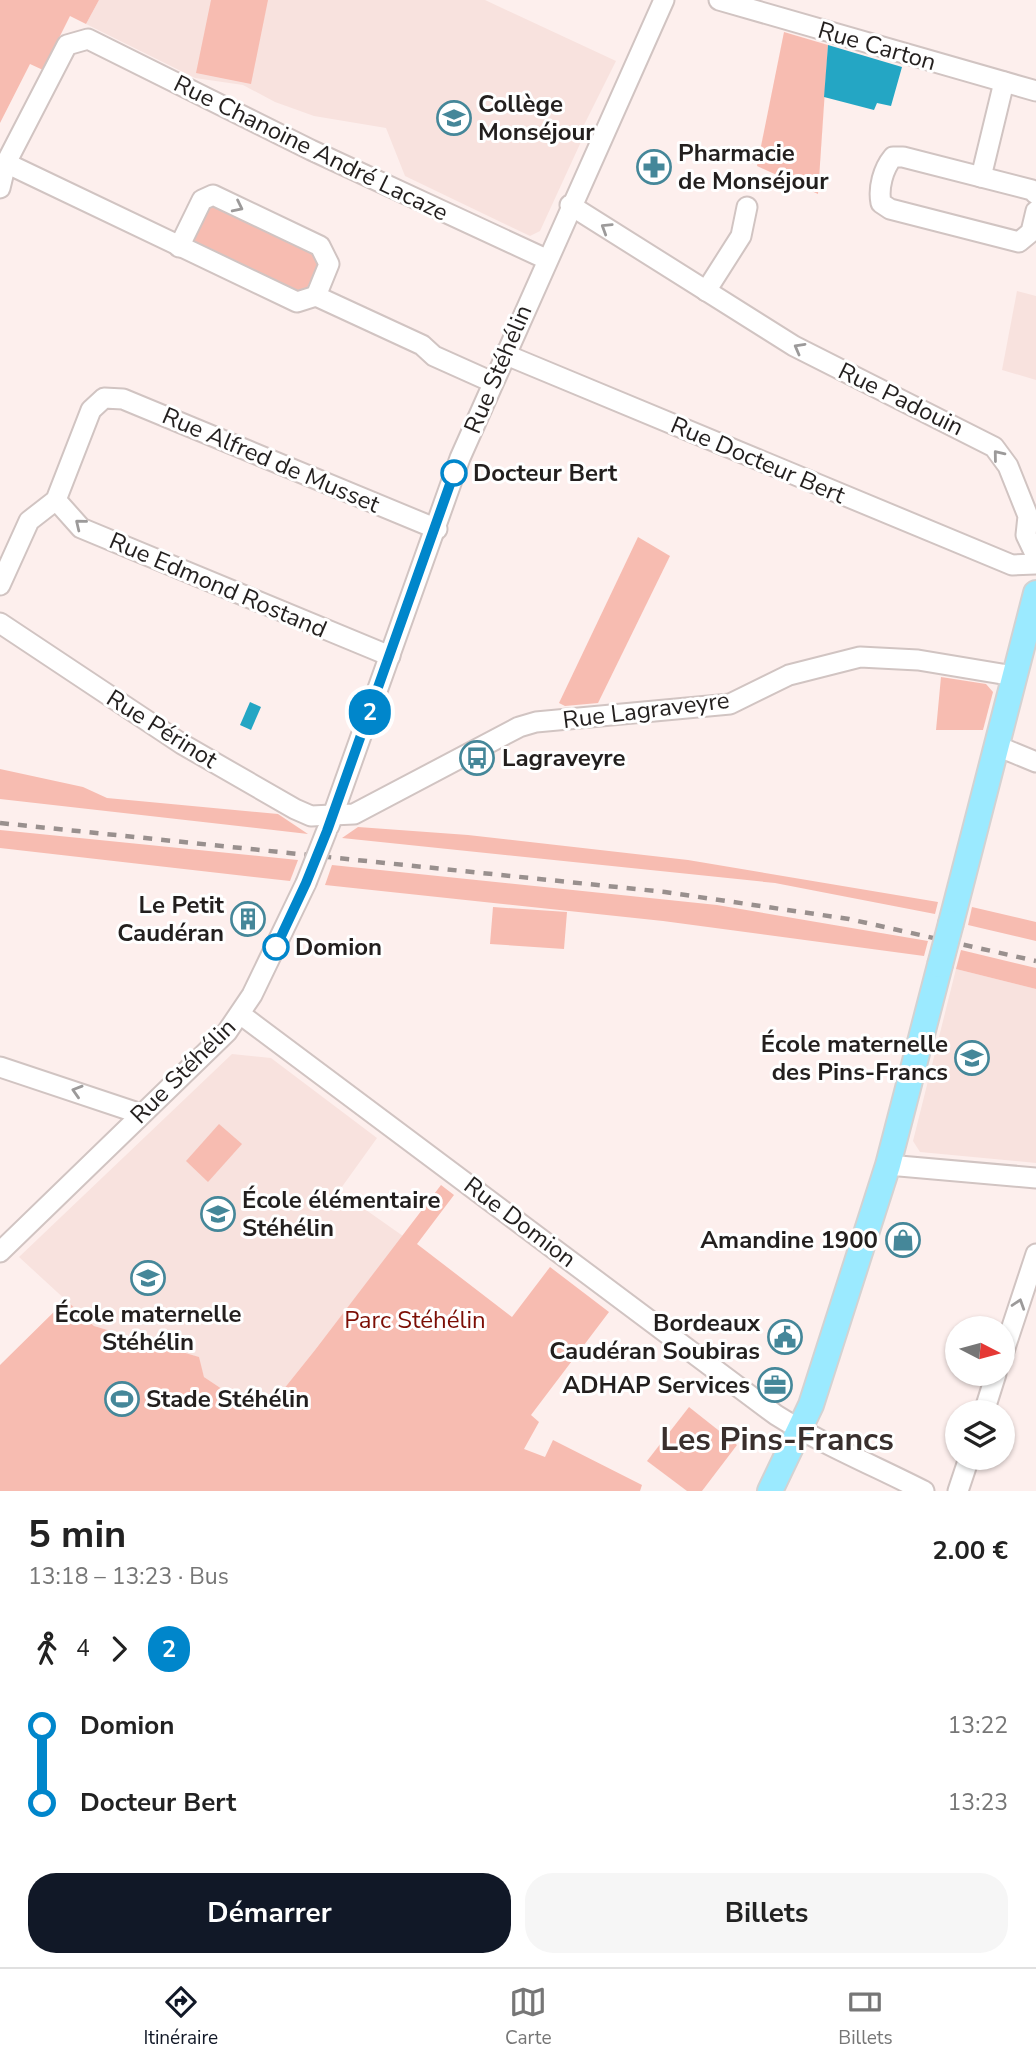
<!DOCTYPE html>
<html lang="fr">
<meta charset="utf-8">
<style>
body{margin:0;font-family:"Nunito Sans",sans-serif;background:#f6f6f6;color:#222;height:100vh;display:flex;flex-direction:column;font-size:26px;white-space:nowrap}
*{box-sizing:border-box;margin:0}
p{font-size:23px;color:#767676}
.icon{flex:none;width:38px;height:38px;fill:none;stroke:currentColor;stroke-width:2;stroke-linecap:round;stroke-linejoin:round}
.map{position:relative;height:1491px;overflow:hidden}
.drawer{display:flex;flex-direction:column;background:#fff;flex:1}
.drawer>*{flex:none}
.badge{padding:0 14px;border-radius:23px;font-size:24px;line-height:46px}
.needle{width:46px;rotate:96deg}
.controls{position:absolute;left:945px;top:1316px;display:grid;gap:14px}
.controls a{display:grid;place-items:center;width:70px;height:70px;border-radius:50%;background:#fff;box-shadow:0 2px 5px #0004;font-size:35px}
.map>.badge{position:absolute;translate:-50% -50%;box-shadow:0 0 0 4px #fff}
.legs{display:flex;align-items:center;gap:10px;height:77px;padding:0 28px;font-size:23px}
.legs p{margin-inline-start:auto}
.headline{display:flex;align-items:center;justify-content:space-between;height:119px;padding:0 28px}
h1{font-size:38px;font-weight:700;line-height:52px}
.button{display:flex;gap:14px;margin-top:auto;padding:14px 28px}
.button a{flex:1;height:80px;border-radius:28px;background:#111827;color:#fff;font-size:28px;font-weight:700;line-height:80px;text-align:center}
.button a+a{background:#f6f6f6;color:#222}
ul{padding:0 28px;list-style:none}
li{display:flex;align-items:center;gap:24px;height:77px;font-size:26px}
li i{display:grid;place-items:center;width:10px;height:100%;margin:0 9px;background:currentColor}
li i::after{content:'';width:18px;height:18px;margin:-9px;border:5px solid;border-radius:50%;background:#fff}
li p{margin-inline-start:auto}
li:first-child i{background:linear-gradient(#0000 50%,currentColor 0)}
li:last-child i{background:linear-gradient(currentColor 50%,#0000 0)}
.tab-bar{display:flex;justify-content:space-around;align-items:center;height:98px;border-top:2px solid #e0e0e0;background:#fff;font-size:19px;color:#767676}
.tab-bar a{display:grid;justify-items:center;gap:4px}
.tab-bar .selected{color:#111827}
.map>svg:first-child{display:block}
.built{fill:#f8e2de}
.green{fill:#f7bcb1}
.water{fill:#24a6c4}
.lines{fill:none;stroke-linecap:round;stroke-linejoin:round}
.minor-casing{stroke:#d1c4c2;stroke-width:23}
.major-casing{stroke:#d3d2d2;stroke-width:28}
.minor{stroke:#fff;stroke-width:19}
.major{stroke:#9beaff;stroke-width:24}
.rail{stroke:#99908e;stroke-width:4.5;stroke-dasharray:9 9;stroke-linecap:butt}
.minor-bridge-casing{stroke:#d1c4c2;stroke-width:23;stroke-linecap:butt}
.major-bridge-casing{stroke:#d3d2d2;stroke-width:28;stroke-linecap:butt}
.minor-bridge{stroke:#fff;stroke-width:19}
.major-bridge{stroke:#9beaff;stroke-width:24}
.oneway{stroke:#9c9a9a}
.line-1-casing{stroke:#fff;stroke-width:16}
.line-1{stroke:#0086cb;stroke-width:10}
.stop-1-dot{fill:#fff;stroke:#0086cb;stroke-width:3.5}
.labels{text-anchor:middle;stroke-width:6;stroke-linejoin:round;paint-order:stroke}
.street-label{font-size:24px;fill:#231f1e;stroke:#fff}
.poi-label{font-size:24px;font-weight:bold;fill:#231f1e;stroke:#fff;text-anchor:start}
.stop-label{font-size:24px;font-weight:bold;fill:#231f1e;stroke:#fff;text-anchor:start}
.park-label{font-size:24px;fill:#7c0e05;stroke:#fff}
.district-label{font-size:32px;font-weight:bold;fill:#392f2d;stroke:#fff}
</style>
<div class="map">
<svg width="1036" height="1491" viewBox="0 0 1036 1491">
<rect width="100%" height="100%" fill="#fdefed"/>
<g class="built">
<path d="M99 0H485L616 61 583 127 585 133 540 231 530 236 405 176 386 128 314 116 275 102 243 85 195 78 86 24Z"/>
<path d="M1017 291 1036 296V380L1002 370Z"/>
<path d="M956 969 1036 989V1163L920 1152 913 1141Z"/>
<path d="M232 1054 271 1058 377 1138 339 1191 403 1236 315 1350 279 1395 268 1403H256L228 1393 204 1377 198 1357 94 1326 19 1257Z"/>
</g>
<g class="green">
<path d="M0 0H99L86 24 70 16 43 70 30 64 0 123Z"/>
<path d="M211 0H268L251 84 196 73Z"/>
<path d="M784 32 828 45 818 194 757 166Z"/>
<path d="M217 204 314 248 320 263 306 290 294 292 194 245 193 233 205 207Z"/>
<path d="M638 537 670 556 598 703 565 706 559 703Z"/>
<path d="M941 677 986 684 993 692 983 730H936Z"/>
<path d="M0 769 83 787 107 798 278 814 308 834 0 799Z"/>
<path d="M358 827 468 835 688 860 938 902 935 914 775 883 342 838Z"/>
<path d="M0 830 298 860 290 881 0 848Z"/>
<path d="M332 865 717 905 928 941 924 956 663 921 325 885Z"/>
<path d="M493 907 567 912 564 949 490 944Z"/>
<path d="M972 907 1036 922V941L968 925Z"/>
<path d="M961 950 1036 968V989L956 969Z"/>
<path d="M219 1124 242 1144 208 1182 186 1161Z"/>
<path d="M441 1185 454 1195 417 1244 512 1317 550 1267 609 1312 531 1415 539 1422 524 1449 545 1457 553 1440 642 1485 640 1491H0V1365L66 1300 94 1326 199 1357 204 1377 228 1393 256 1403H268L279 1395 315 1350Z"/>
<path d="M689 1407 737 1445 702 1491H687L647 1461Z"/>
</g>
<g class="water">
<path d="M828 45 902 67 891 106 877 103 874 110 824 97Z"/>
<path d="M250 702 261 707 251 730 240 725Z"/>
</g>
<g class="lines">
<g class="minor-casing">
<g id="minor">
<path d="M719 0 1036 91"/>
<path d="M6 163 297 302 316 296 422 345 434 356 492 382"/>
<path d="M981 177 1004 82"/>
<path d="M0 188 6 163 67 45 88 39 311 150 546 259"/>
<path d="M1036 194 1032 190 903 157H893C883 169 878 188 881 203L890 209 1019 242 1031 232 1036 211"/>
<path d="M570 205 794 346 994 447 1008 466 1028 516 1026 535 1036 556"/>
<path d="M179 247 202 200 213 195 320 246 329 264 316 296"/>
<path d="M706 291 741 236 747 207"/>
<path d="M504 354 1012 565 1036 564"/>
<path d="M56 500 81 528 390 656"/>
<path d="M0 585 29 521 56 500 91 410 104 398 123 399 437 529"/>
<path d="M0 623 182 744 295 809 311 816 354 814 519 727 536 722 730 704 789 675 860 657 918 660 1014 676"/>
<path d="M997 746 1036 762"/>
<path d="M329 826 460 458 664 0"/>
<path d="M240 1014 776 1415C822 1444 875 1466 924 1491"/>
<path d="M0 1067 141 1114"/>
<path d="M888 1165 1036 1178"/>
<path d="M0 1252 227 1032 252 995 306 883"/>
<path d="M1003 1354 1036 1254"/>
<path d="M984 1412 996 1374"/>
<path d="M958 1491 969 1458"/>
</g>
</g>
<g class="major-casing">
<g id="major">
<path d="M951 923 1036 593"/>
<path d="M770 1491 811 1405 888 1165 940 965"/>
</g>
</g>
<use href="#minor" class="minor"/>
<use href="#major" class="major"/>
<path class="rail" d="M0 823 665 892 849 919 1036 961"/>
<g class="minor-bridge-casing">
<path id="minor-bridge" d="M306 883 327 830"/>
</g>
<g class="major-bridge-casing">
<path id="major-bridge" d="M940 965 951 923"/>
</g>
<use href="#minor-bridge" class="minor-bridge"/>
<use href="#major-bridge" class="major-bridge"/>
</g>
<defs><path id="oneway-chevron" d="M-2-3.5L2.5 0L-2 3.5" fill="none" stroke-width="1.6" stroke-linecap="round" stroke-linejoin="round" transform="scale(1.75)"/></defs>
<g class="oneway">
<use href="#oneway-chevron" transform="translate(238 207) rotate(26)"/>
<use href="#oneway-chevron" transform="translate(606 228) rotate(-148)"/>
<use href="#oneway-chevron" transform="translate(799 348) rotate(-151)"/>
<use href="#oneway-chevron" transform="translate(998 455) rotate(-129)"/>
<use href="#oneway-chevron" transform="translate(80 524) rotate(-141)"/>
<use href="#oneway-chevron" transform="translate(77 1091) rotate(-163)"/>
<use href="#oneway-chevron" transform="translate(1019 1304) rotate(-72)"/>
</g>
<g class="lines">
<g class="line-1-casing">
<path id="line-1" d="M276 947 306 883 327 831 454 473"/>
</g>
<use href="#line-1" class="line-1"/>
</g>
<defs>
<g id="school-ring" transform="scale(1.75)"><circle r="9.5" fill="#fff" stroke="#458799" stroke-width="1.5"/><path d="M0-5L7-2L0 1L-7-2ZM-4 1L0 2.5L4 1V4Q0 6-4 4Z" fill="#458799"/></g>
<g id="pharmacy-ring" transform="scale(1.75)"><circle r="9.5" fill="#fff" stroke="#458799" stroke-width="1.5"/><path d="M-2-6h4v4h4v4h-4v4h-4v-4h-4v-4h4Z" fill="#458799"/></g>
<g id="bus-ring" transform="scale(1.75)"><circle r="9.5" fill="#fff" stroke="#458799" stroke-width="1.5"/><path d="M-5-6H5V4H4V6H2V4H-2V6H-4V4H-5ZM-3.5-4V0h7V-4ZM-3.5 1.2v1.5H-2V1.2ZM2 1.2v1.5H3.5V1.2Z" fill="#458799"/></g>
<g id="building-ring" transform="scale(1.75)"><circle r="9.5" fill="#fff" stroke="#458799" stroke-width="1.5"/><path d="M-4-6H4V6H1V3H-1V6H-4ZM-2.5-4.3h1.7v1.8h-1.7ZM.8-4.3h1.7v1.8H.8ZM-2.5-1h1.7V.8h-1.7ZM.8-1h1.7V.8H.8Z" fill="#458799"/></g>
<g id="shop-ring" transform="scale(1.75)"><circle r="9.5" fill="#fff" stroke="#458799" stroke-width="1.5"/><path d="M-5-2.5h2.3a2.7 3.5 0 0 1 5.4 0H5L5.5 6h-11ZM-1.5-2.5h3a1.5 2.3 0 0 0-3 0Z" fill="#458799"/></g>
<g id="civic-ring" transform="scale(1.75)"><circle r="9.5" fill="#fff" stroke="#458799" stroke-width="1.5"/><path d="M-.6-6.5H3V-4.5H.6V-3L4-1V1h2V6H-6V1h2V-1L-.6-3ZM-1.2 2.5V6h2.4V2.5Z" fill="#458799"/></g>
<g id="office-ring" transform="scale(1.75)"><circle r="9.5" fill="#fff" stroke="#458799" stroke-width="1.5"/><path d="M-6-3h4V-5.5h4V-3h4V5H-6ZM-1-4.5V-3h2v-1.5ZM-6 0V1H6V0Z" fill="#458799"/></g>
<g id="stadium-ring" transform="scale(1.75)"><circle r="9.5" fill="#fff" stroke="#458799" stroke-width="1.5"/><path d="M0-5a6.5 5 0 1 0 0 10a6.5 5 0 1 0 0-10ZM-3.5-1.8h7v3.6h-7Z" fill="#458799"/></g>
</defs>
<g fill-rule="evenodd">
<use href="#school-ring" x="454" y="118"/>
<use href="#pharmacy-ring" x="654" y="167"/>
<use href="#bus-ring" x="477" y="758"/>
<use href="#building-ring" x="248" y="919"/>
<use href="#school-ring" x="972" y="1058"/>
<use href="#school-ring" x="218" y="1214"/>
<use href="#shop-ring" x="903" y="1240"/>
<use href="#school-ring" x="148" y="1278"/>
<use href="#civic-ring" x="785" y="1337"/>
<use href="#office-ring" x="775" y="1385"/>
<use href="#stadium-ring" x="122" y="1399"/>
</g>
<g class="stop-1-dot">
<circle cx="454" cy="473" r="12"/>
<circle cx="276" cy="947" r="12"/>
</g>
<g class="labels">
<g class="street-label">
<text transform="translate(877 46) rotate(16)" y="8">Rue Carton</text>
<text transform="translate(311 148) rotate(26)" y="8">Rue Chanoine André Lacaze</text>
<text transform="translate(498 369) rotate(-67)" y="8">Rue Stéhélin</text>
<text transform="translate(901 399) rotate(26)" y="8">Rue Padouin</text>
<text transform="translate(271 460) rotate(23)" y="8">Rue Alfred de Musset</text>
<text transform="translate(758 460) rotate(23)" y="8">Rue Docteur Bert</text>
<text transform="translate(218 585) rotate(23)" y="8">Rue Edmond Rostand</text>
<text transform="translate(646 710) rotate(-7)" y="8">Rue Lagraveyre</text>
<text transform="translate(162 729) rotate(32)" y="8">Rue Périnot</text>
<text transform="translate(183 1071) rotate(-45)" y="8">Rue Stéhélin</text>
<text transform="translate(520 1222) rotate(37)" y="8">Rue Domion</text>
</g>
<g class="poi-label">
<text x="478" y="112">Collège<tspan x="478" dy="28">Monséjour</tspan></text>
<text x="678" y="161">Pharmacie<tspan x="678" dy="28">de Monséjour</tspan></text>
<text x="502" y="766">Lagraveyre</text>
<text x="224" y="913" text-anchor="end">Le Petit<tspan x="224" dy="28">Caudéran</tspan></text>
<text x="948" y="1052" text-anchor="end">École maternelle<tspan x="948" dy="28">des Pins-Francs</tspan></text>
<text x="242" y="1208">École élémentaire<tspan x="242" dy="28">Stéhélin</tspan></text>
<text x="878" y="1248" text-anchor="end">Amandine 1900</text>
<text x="148" y="1322" text-anchor="middle">École maternelle<tspan x="148" dy="28">Stéhélin</tspan></text>
<text x="760" y="1331" text-anchor="end">Bordeaux<tspan x="760" dy="28">Caudéran Soubiras</tspan></text>
<text x="750" y="1393" text-anchor="end">ADHAP Services</text>
<text x="146" y="1407">Stade Stéhélin</text>
</g>
<g class="stop-label">
<text x="473" y="481">Docteur Bert</text>
<text x="295" y="955">Domion</text>
</g>
<g class="park-label">
<text x="415" y="1328">Parc Stéhélin</text>
</g>
<g class="district-label">
<text x="777" y="1450">Les Pins-Francs</text>
</g>
</g>
</svg>
<div class="controls">
<a><svg class="needle" viewBox="-14 -14 28 28"><path d="M0-13l5 13h-10z" fill="#e53935"/><path d="M0 13l5-13h-10z" fill="#767676"/></svg></a>
<a><svg class="icon" aria-label="layers" viewBox="0 0 24 24"><path d="M12 4l9 5-9 5-9-5zM3 14l9 5 9-5"/></svg></a>
</div>
<b class="badge" style="left:370px;top:712px;background:#0086cb;color:#fff">2</b>
</div>
<section class="drawer">
<div class="headline"><div><h1>5 min</h1><p>13:18 – 13:23 · Bus</p></div><b>2.00 €</b></div>
<div class="legs"><svg class="icon" aria-label="walk" viewBox="0 0 24 24"><circle cx="13" cy="4" r="2"/><path d="M13 8l-2 6 4 7M11 14l-3 7M7 12l3-4h3l4 4"/></svg>4<svg class="icon" aria-label="forward" viewBox="0 0 24 24"><path d="M9 5l7 7-7 7"/></svg><b class="badge" style="background:#0086cb;color:#fff">2</b></div>
<ul>
<li><i style="color:#0086cb"></i><b>Domion</b><p>13:22</p></li>
<li><i style="color:#0086cb"></i><b>Docteur Bert</b><p>13:23</p></li>
</ul>
<div class="button"><a>Démarrer</a><a>Billets</a></div>
</section>
<nav class="tab-bar">
<a class="selected"><svg class="icon" aria-label="directions" viewBox="0 0 24 24"><path d="M12 3l9 9-9 9-9-9zM9 14v-3h6M13 9l2 2-2 2"/></svg>Itinéraire</a>
<a><svg class="icon" aria-label="map" viewBox="0 0 24 24"><path d="M3 6l6-2 6 2 6-2v14l-6 2-6-2-6 2zM9 4v14M15 6v14"/></svg>Carte</a>
<a><svg class="icon" aria-label="tickets" viewBox="0 0 24 24"><path d="M3 7h18v10H3zM15 7v10"/></svg>Billets</a>
</nav>
